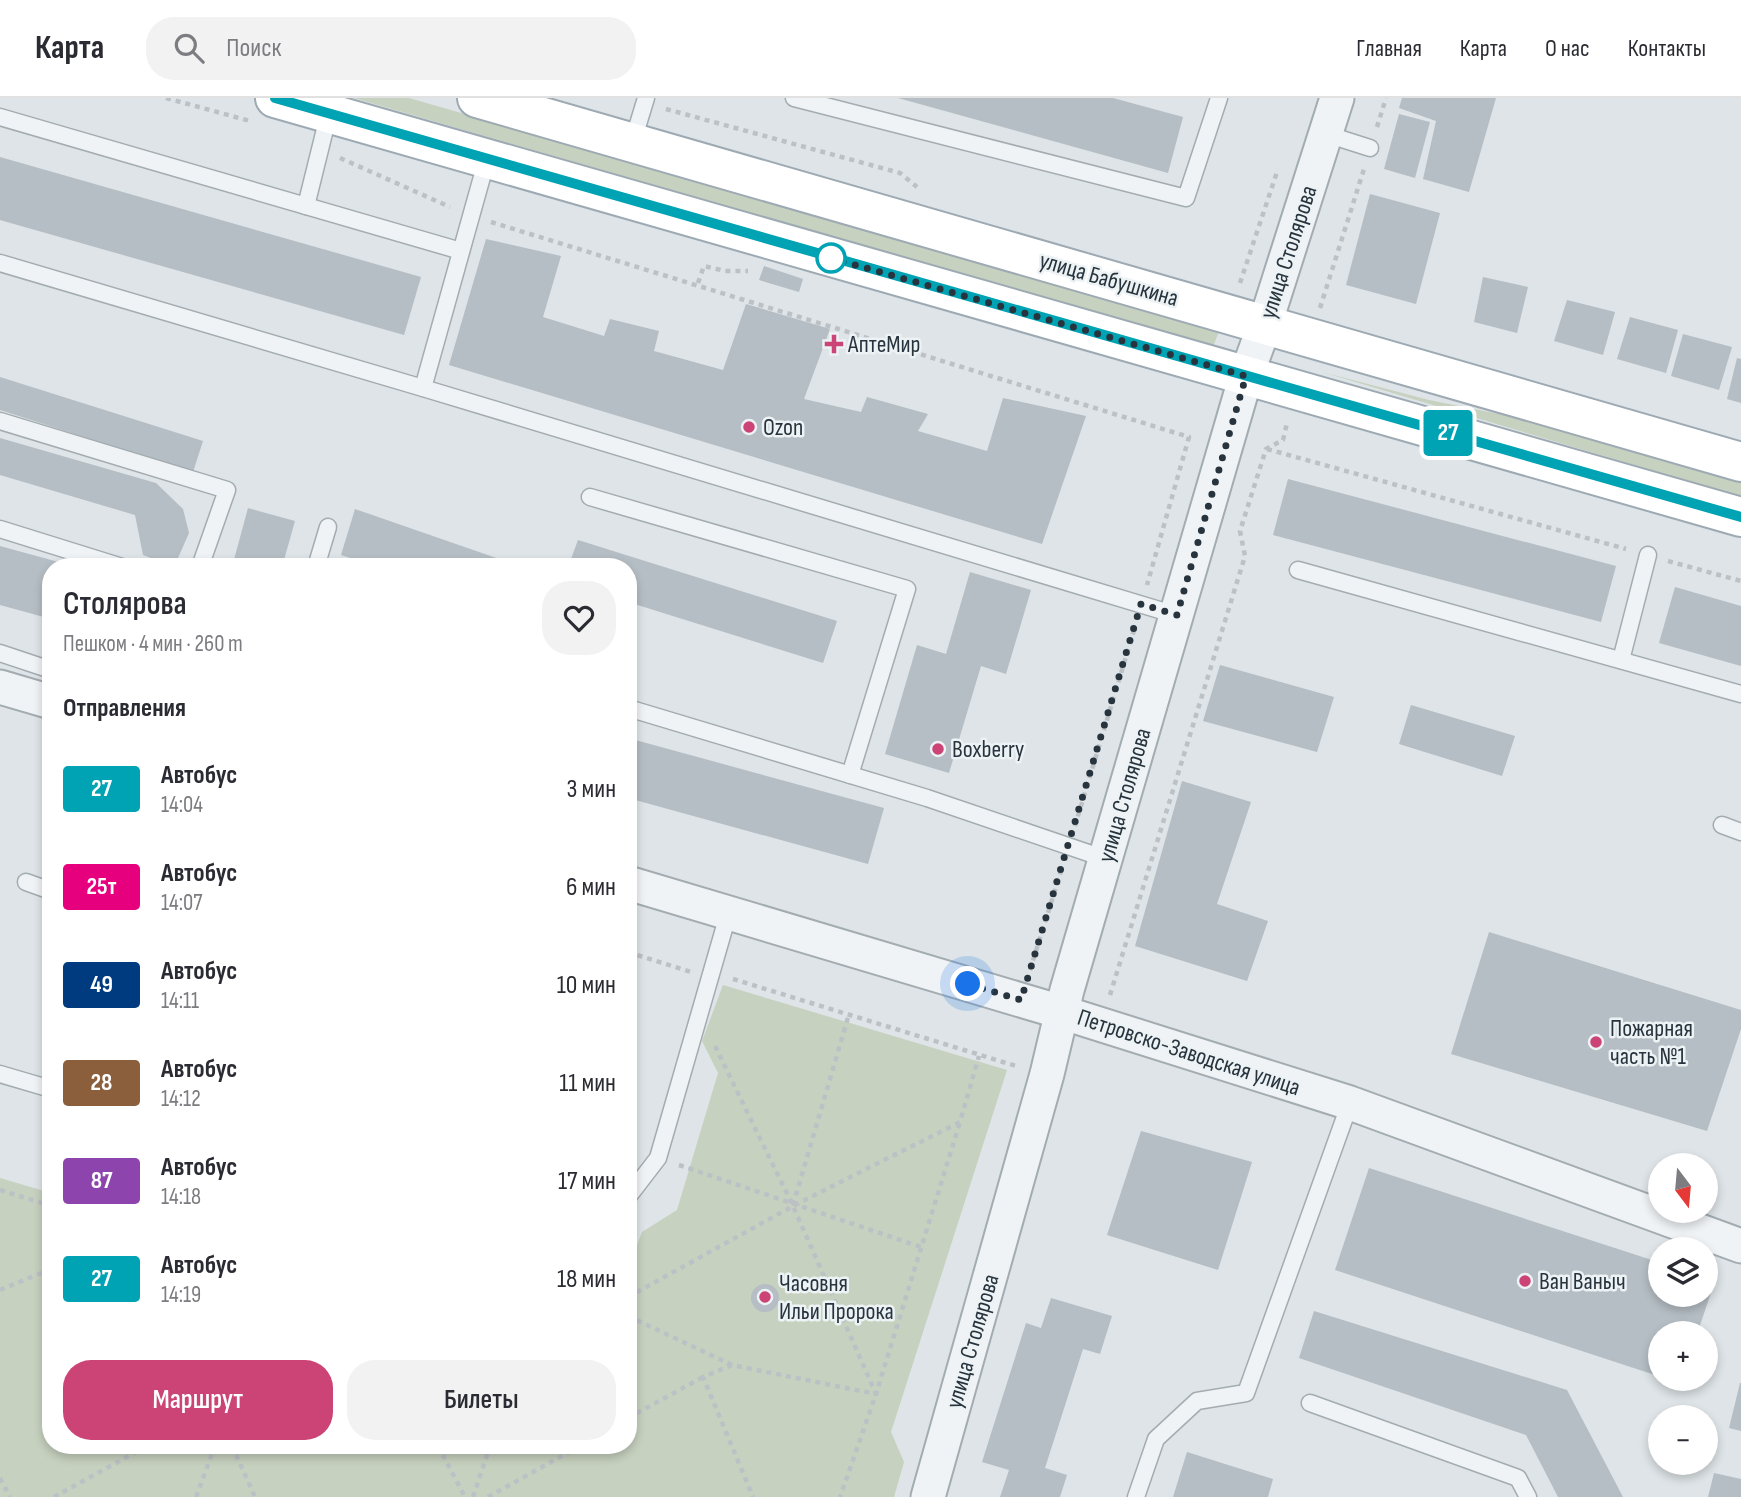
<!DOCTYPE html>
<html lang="ru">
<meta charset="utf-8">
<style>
body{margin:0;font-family:"Sofia Sans Condensed",sans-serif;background:#f2f2f3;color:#2b2b33;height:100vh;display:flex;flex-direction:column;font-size:26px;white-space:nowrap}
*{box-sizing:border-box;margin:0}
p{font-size:23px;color:#7c7c81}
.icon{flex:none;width:38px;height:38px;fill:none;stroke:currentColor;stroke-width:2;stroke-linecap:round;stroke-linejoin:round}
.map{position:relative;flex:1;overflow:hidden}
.details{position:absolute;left:42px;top:460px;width:595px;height:896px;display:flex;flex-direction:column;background:#fff;border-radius:28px;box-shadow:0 4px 10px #0003}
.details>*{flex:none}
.badge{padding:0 14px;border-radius:5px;font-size:24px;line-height:46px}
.needle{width:46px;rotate:164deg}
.fabs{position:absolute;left:1648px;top:1055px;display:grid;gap:14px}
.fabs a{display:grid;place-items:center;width:70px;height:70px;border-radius:50%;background:#fff;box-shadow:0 4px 10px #0003;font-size:35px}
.you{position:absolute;width:35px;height:35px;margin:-18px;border:5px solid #fff;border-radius:50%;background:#1a73e8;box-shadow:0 0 0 10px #1a73e833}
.map>.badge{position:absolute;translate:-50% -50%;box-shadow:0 0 0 4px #fff}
h2{padding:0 21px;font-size:26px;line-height:63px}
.round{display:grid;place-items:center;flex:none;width:74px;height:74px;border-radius:28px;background:#f2f2f3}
.summary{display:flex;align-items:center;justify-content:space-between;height:119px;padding:0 21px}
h1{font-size:33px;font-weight:600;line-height:52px}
.button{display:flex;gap:14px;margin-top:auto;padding:14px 21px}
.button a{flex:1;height:80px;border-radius:28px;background:#cb4475;color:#fff;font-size:28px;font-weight:600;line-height:80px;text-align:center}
.button a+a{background:#f2f2f3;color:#2b2b33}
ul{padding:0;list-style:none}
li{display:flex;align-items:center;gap:21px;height:98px;padding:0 21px}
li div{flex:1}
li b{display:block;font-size:26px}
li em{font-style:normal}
li .badge{min-width:77px;font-weight:700;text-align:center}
header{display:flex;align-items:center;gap:42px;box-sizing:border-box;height:98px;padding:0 35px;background:#fff;border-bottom:2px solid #e1e1e2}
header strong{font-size:33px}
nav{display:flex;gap:38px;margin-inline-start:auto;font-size:24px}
.search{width:490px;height:63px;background:#f2f2f3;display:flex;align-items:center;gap:18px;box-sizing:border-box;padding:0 24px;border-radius:28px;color:#7c7c81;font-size:26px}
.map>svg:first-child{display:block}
.green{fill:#c7d1bf}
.building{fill:#b5bec4}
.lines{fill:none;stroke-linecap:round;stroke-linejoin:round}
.service-casing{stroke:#a3acb1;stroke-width:19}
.minor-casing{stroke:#a3acb1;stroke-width:37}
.primary-casing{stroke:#9daab3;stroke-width:42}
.path{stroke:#bcc1c6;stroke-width:4.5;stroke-dasharray:5 5;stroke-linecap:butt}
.service{stroke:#f0f3f6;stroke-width:16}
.minor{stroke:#f0f3f6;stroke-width:33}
.primary{stroke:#fff;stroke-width:38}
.line-casing{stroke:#fff;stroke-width:16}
.line{stroke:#00a3b4;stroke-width:10}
.walk{stroke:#27343e;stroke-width:7;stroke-dasharray:0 12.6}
.stop-dot{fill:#fff;stroke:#00a3b4;stroke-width:3.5}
.poi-dot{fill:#cb4475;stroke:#edf2f5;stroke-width:2.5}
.labels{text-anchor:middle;stroke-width:5;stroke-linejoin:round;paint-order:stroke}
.street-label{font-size:24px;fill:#27343e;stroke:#edf2f5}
.poi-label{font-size:24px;fill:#27343e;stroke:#edf2f5;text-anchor:start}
</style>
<header>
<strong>Карта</strong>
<div class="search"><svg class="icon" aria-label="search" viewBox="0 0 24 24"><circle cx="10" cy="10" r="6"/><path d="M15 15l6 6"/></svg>Поиск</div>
<nav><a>Главная</a><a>Карта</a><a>О нас</a><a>Контакты</a></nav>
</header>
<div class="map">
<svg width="1741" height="1399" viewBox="0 0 1741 1399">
<rect width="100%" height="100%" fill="#dee4e7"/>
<g class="green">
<path d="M354 0H409L1219 233 1213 249Z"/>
<path d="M1322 274 1429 302 1509 318 1741 384V399Z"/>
<path d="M723 887 1007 972 891 1334 904 1364 894 1399H0V1080L51 1095V1348H628V1171L642 1134 677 1112 718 975 702 943Z"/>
</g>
<g class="building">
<path d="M898 0H1113L1183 19 1168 75Z"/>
<path d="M1402 0H1496L1469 94 1423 81 1436 23 1399 10Z"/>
<path d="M1399 16 1430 24 1415 80 1384 71Z"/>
<path d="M0 59 421 179 404 237 0 122Z"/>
<path d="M1370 96 1440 115 1416 206 1346 187Z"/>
<path d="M486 141 561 158 543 219 604 238 610 221 659 233 654 253 723 272 746 206 830 231 804 301 861 314 867 299 928 316 918 333 987 353 1003 300 1086 318 1042 446 449 267Z"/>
<path d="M764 168 803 181 799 194 759 182Z"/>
<path d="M1483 179 1528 189 1517 235 1474 224Z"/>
<path d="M1567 202 1615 214 1603 257 1554 243Z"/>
<path d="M1630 219 1678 232 1666 275 1617 261Z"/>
<path d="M1683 236 1732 249 1719 292 1671 278Z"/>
<path d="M1737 260 1741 261V305L1727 301Z"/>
<path d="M0 279 203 343 193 374 0 312Z"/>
<path d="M0 340 156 385 183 411 189 435 174 469 143 457 135 417 0 377Z"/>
<path d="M1288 381 1616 468 1601 524 1273 437Z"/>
<path d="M248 410 295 423 282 469H232Z"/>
<path d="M355 411 522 469H379L341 457Z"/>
<path d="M578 442 837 523 823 565 628 504V469H568Z"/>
<path d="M0 448 73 468 51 469V521L0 507Z"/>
<path d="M970 474 1031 492 1006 576 981 568 949 675 885 656 917 547 946 556Z"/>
<path d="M1675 489 1741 508V568L1659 545Z"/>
<path d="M1220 567 1334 599 1317 654 1203 623Z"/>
<path d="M1411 607 1515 638 1502 678 1399 646Z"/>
<path d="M628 640 884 710 868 766 628 700Z"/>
<path d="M1182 683 1251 704 1217 806 1268 823 1247 883 1135 848Z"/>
<path d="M1489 834 1741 912V931L1707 1033 1451 956Z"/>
<path d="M1141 1033 1252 1064 1218 1172 1107 1137Z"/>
<path d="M1369 1070 1661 1165V1197H1706V1180L1715 1183 1697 1236H1661V1279L1335 1172Z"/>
<circle cx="765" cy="1200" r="14"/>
<path d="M1051 1200 1112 1218 1100 1256 1083 1251 1045 1370 1067 1377 1060 1399H1000L1009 1372 982 1364 1026 1225 1041 1230Z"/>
<path d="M1314 1213 1567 1292 1623 1399H1558L1526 1337 1299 1260Z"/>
<path d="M1740 1285H1741V1333L1729 1330Z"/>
<path d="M1187 1354 1273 1381 1268 1399H1173Z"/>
<path d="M1714 1375 1741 1381V1399H1708Z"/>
</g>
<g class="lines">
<g class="service-casing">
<g id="service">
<path d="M794 0 1186 100 1219 0"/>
<path d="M0 19 461 153"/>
<path d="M1326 36 1370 50"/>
<path d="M632 46 646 0"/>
<path d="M487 61 423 290 1176 517"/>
<path d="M306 108 329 15"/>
<path d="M0 165 423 290"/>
<path d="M0 323 227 392 200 469"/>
<path d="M590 399 907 491 850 677"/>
<path d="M0 431 122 469"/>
<path d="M316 469 328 429"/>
<path d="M1298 472 1741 596"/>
<path d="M0 555 51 572"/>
<path d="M1621 562 1648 457"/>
<path d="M628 610 927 700 1106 761"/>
<path d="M1722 727 1741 734"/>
<path d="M26 784 51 793"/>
<path d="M0 976 51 991"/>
<path d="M628 1099 658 1060 728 817"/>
<path d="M1310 1305 1518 1380 1528 1399"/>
<path d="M1136 1399 1156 1341 1197 1303 1246 1295 1350 1005"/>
</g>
</g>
<g class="minor-casing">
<g id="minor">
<path d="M0 589 51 604"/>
<path d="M628 785 1061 914 1350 1005 1741 1148"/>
<path d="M928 1399 1047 976 1067 892 1246 278 1265 226 1337 0"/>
</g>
</g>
<g class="primary-casing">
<g id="primary">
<path d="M275 0 1741 419"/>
<path d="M477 0 1741 364"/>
</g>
</g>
<g class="path">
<path d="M166 0 250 23"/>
<path d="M666 11 900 75 917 89"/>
<path d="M1377 29 1386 0"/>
<path d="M340 60 450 109"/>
<path d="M491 124 1189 339 1147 487"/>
<path d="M698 185 704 168 725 173H748"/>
<path d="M1240 185 1278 71"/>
<path d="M1320 210 1364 71"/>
<path d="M1267 351 1626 451"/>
<path d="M1668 463 1741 483"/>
<path d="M1075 728 1135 529"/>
<path d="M628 854 691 874"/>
<path d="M1030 872 1062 770"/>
<path d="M733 881 1016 968"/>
<path d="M1110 897 1245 458 1240 433 1266 351 1283 342 1287 325"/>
<path d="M715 948 793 1108 876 1296 840 1399"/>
<path d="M679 1067 921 1149"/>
<path d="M0 1092 51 1108"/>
<path d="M793 1107 849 916"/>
<path d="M0 1192 51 1171"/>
<path d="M628 1199 793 1108 960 1024 979 958"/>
<path d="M628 1218 732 1267 876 1296 960 1024"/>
<path d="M732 1267 703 1279 753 1399"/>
<path d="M628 1320 703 1279"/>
<path d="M232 1348 255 1399"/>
<path d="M438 1348 465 1399"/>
<path d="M0 1380 10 1399"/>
<path d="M54 1399 147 1348"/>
<path d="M196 1399 215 1348"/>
<path d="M473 1399 490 1348"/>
<path d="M488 1399 580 1348"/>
</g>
<use href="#service" class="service"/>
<use href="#minor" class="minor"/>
<use href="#primary" class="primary"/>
</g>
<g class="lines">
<g class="line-casing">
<path id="line" d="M275 0 1741 419"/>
</g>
<use href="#line" class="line"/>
<path class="walk" d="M831 160 1246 278 1177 517 1141 506 1021 902 968 886"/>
</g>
<circle class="stop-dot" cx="831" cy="160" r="14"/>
<g class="poi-dot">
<path d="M830.5 235.5h7v7h7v7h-7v7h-7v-7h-7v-7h7z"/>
<circle cx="749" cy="329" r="7"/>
<circle cx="938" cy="651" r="7"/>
<circle cx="1596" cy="944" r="7"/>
<circle cx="1525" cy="1183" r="7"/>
<circle cx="765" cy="1199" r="7"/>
</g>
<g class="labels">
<g class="street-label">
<text transform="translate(1288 154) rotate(-72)" y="8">улица Столярова</text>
<text transform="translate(1109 181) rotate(16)" y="8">улица Бабушкина</text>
<text transform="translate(1124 697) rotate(-74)" y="8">улица Столярова</text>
<text transform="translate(1189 954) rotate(18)" y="8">Петровско-Заводская улица</text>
<text transform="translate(972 1243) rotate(-74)" y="8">улица Столярова</text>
</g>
<g class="poi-label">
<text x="848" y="254">АптеМир</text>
<text x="763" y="337">Ozon</text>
<text x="952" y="659">Boxberry</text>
<text x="1610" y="938">Пожарная<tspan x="1610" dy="28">часть №1</tspan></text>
<text x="1539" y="1191">Ван Ваныч</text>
<text x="779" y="1193">Часовня<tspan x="779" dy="28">Ильи Пророка</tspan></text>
</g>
</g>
</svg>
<div class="fabs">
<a><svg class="needle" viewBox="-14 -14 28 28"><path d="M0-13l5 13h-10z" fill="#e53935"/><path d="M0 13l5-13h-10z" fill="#7c7c81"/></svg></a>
<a><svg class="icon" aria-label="layers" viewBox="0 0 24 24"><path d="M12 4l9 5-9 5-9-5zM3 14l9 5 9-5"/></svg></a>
<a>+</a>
<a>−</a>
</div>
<div class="you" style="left:968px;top:886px"></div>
<b class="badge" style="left:1448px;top:335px;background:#00a3b4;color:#fff">27</b>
<section class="details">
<div class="summary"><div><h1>Столярова</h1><p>Пешком · 4 мин · 260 m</p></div><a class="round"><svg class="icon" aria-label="heart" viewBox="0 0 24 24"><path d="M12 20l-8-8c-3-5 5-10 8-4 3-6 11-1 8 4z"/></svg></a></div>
<h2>Отправления</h2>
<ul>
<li><span class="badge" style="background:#00a3b4;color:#fff">27</span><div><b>Автобус</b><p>14:04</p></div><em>3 мин</em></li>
<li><span class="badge" style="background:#e6007e;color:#fff">25т</span><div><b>Автобус</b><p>14:07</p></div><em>6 мин</em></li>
<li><span class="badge" style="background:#003b80;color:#fff">49</span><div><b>Автобус</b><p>14:11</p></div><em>10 мин</em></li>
<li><span class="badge" style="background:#8b5e3c;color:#fff">28</span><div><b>Автобус</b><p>14:12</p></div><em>11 мин</em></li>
<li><span class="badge" style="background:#8e44ad;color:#fff">87</span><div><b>Автобус</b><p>14:18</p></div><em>17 мин</em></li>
<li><span class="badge" style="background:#00a3b4;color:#fff">27</span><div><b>Автобус</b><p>14:19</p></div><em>18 мин</em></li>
</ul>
<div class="button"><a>Маршрут</a><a>Билеты</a></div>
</section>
</div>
